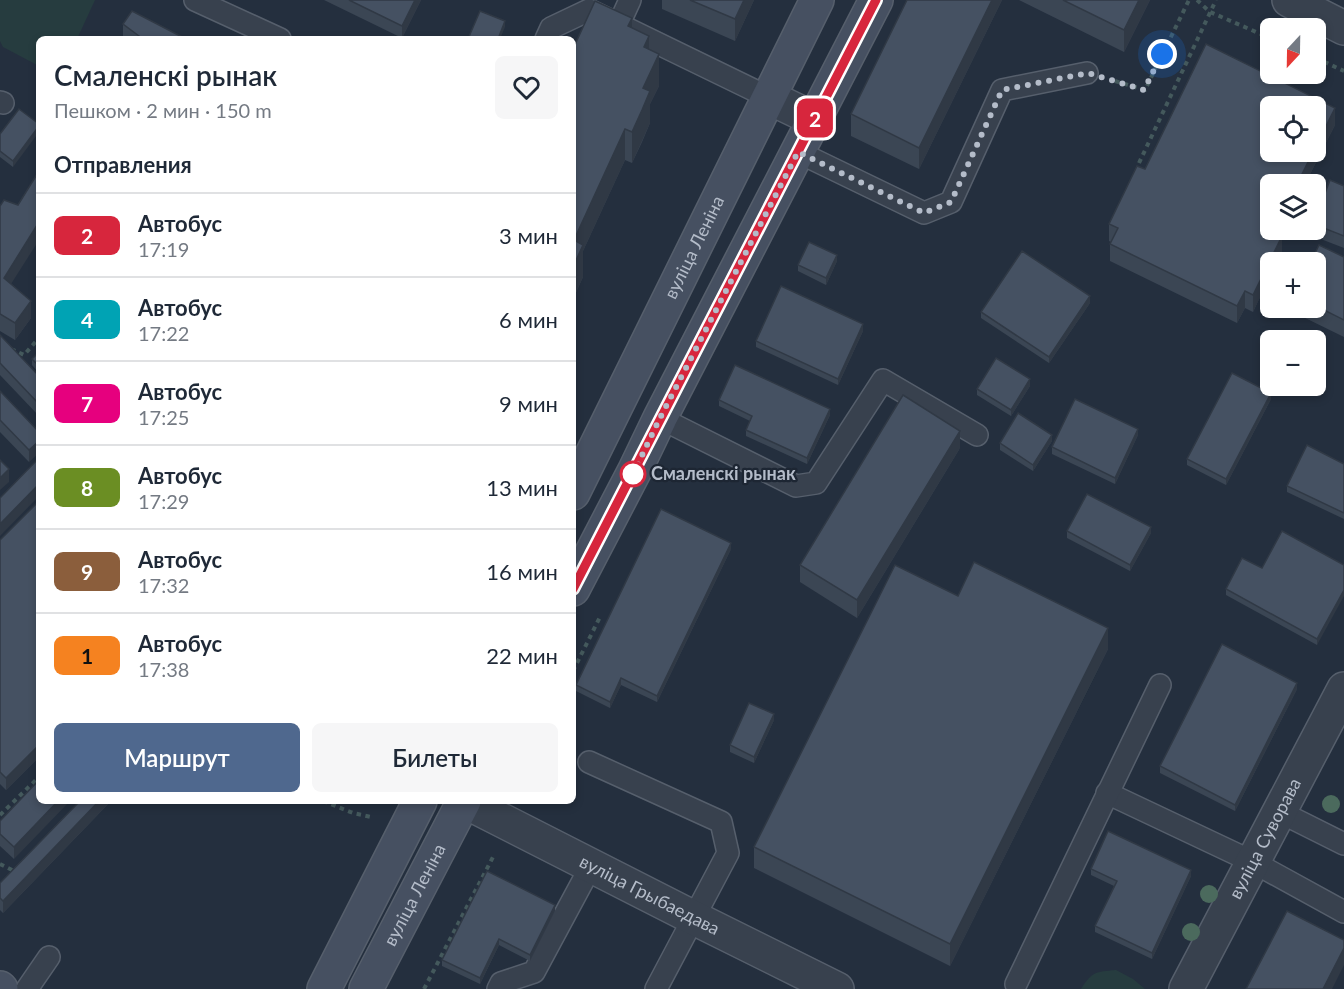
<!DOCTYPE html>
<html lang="ru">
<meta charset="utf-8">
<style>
body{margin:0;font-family:Lato,sans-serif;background:#f6f6f7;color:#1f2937;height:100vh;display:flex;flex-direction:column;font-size:22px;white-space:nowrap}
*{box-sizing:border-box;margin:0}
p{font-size:20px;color:#747a83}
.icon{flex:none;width:33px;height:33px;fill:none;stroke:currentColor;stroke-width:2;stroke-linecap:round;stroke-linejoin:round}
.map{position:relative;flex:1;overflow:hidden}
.details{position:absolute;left:36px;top:36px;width:540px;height:768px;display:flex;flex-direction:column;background:#fff;border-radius:9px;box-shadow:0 3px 9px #0003}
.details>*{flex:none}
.badge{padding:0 12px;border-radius:9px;font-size:21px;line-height:39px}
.needle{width:39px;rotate:202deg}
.buttons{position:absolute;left:1260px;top:18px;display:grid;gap:12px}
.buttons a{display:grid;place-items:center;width:66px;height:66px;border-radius:9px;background:#fff;box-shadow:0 3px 9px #0003;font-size:30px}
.you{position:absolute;width:30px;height:30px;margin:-15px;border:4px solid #fff;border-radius:50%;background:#1a73e8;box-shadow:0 0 0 9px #1a73e833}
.map>.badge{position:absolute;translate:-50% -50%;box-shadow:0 0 0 3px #fff}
h2{padding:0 18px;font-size:22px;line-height:54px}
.round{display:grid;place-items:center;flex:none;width:63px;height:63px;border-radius:9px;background:#f6f6f7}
.overview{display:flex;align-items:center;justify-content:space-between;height:102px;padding:0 18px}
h1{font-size:28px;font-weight:600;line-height:45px}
.action{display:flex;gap:12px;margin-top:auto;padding:12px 18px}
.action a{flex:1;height:69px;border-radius:9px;background:#4f688e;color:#fff;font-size:24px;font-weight:600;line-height:69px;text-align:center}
.action a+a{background:#f6f6f7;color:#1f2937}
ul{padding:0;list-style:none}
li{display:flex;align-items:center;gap:18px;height:84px;padding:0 18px;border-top:2px solid #e0e1e3}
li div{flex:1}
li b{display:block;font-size:22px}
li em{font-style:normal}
li .badge{min-width:66px;font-weight:700;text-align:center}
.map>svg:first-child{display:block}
.green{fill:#263c3f}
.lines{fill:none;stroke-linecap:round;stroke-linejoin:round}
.service-casing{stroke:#565f6c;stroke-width:24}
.minor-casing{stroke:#565f6c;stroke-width:36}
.tertiary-casing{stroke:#565f6c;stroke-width:36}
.secondary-casing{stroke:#565f6c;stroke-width:36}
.path{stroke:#44595c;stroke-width:4;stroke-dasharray:4.5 4.5;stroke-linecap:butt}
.service{stroke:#38414e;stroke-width:21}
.minor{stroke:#38414e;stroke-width:33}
.tertiary{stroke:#38414e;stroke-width:33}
.secondary{stroke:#465061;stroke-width:33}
.tree{fill:#4b6a5d}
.wall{fill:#3b4654}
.shaded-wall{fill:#303945}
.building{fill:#455162;stroke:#303945;stroke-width:1.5}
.line-casing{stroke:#fff;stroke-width:14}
.line{stroke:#d7263d;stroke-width:9}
.walk{stroke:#b4bcc9;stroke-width:6;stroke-dasharray:0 10.8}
.stop-dot{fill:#fff;stroke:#d7263d;stroke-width:3}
.labels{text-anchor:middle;stroke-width:4.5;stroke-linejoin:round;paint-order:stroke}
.street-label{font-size:18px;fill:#b4bcc9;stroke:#1d2633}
.stop-label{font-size:18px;font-weight:bold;fill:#b4bcc9;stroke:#1d2633;text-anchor:start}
</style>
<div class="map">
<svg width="1344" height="989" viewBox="0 0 1344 989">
<rect width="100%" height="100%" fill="#242f3e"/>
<g class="green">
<path d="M0 0H95L77 39H39V65H37L3 47 0 41Z"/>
<path d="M1116 970 1133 979 1145 989H1081C1093 971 1095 972 1116 970Z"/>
</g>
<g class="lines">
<g class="service-casing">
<g id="service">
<path d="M195 0 280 39"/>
<path d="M619 24 630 0"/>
<path d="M546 39 551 28 589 10 768 97"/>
<path d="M0 102 3 103"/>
<path d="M798 152 924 213 951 202 1002 90 1087 73"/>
<path d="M660 418 796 486 816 483 883 380 977 435"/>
<path d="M589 762 721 822 728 853 656 989"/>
<path d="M1107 793 1253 862 1344 912"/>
<path d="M1280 812 1344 844"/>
<path d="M1016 984 1160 685"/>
<path d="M27 989 49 957"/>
<path d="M498 989 501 983 534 972 591 866"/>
</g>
</g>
<g class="minor-casing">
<g id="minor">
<path d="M1289 0 1344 28"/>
<path d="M768 97 814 119"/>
<path id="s1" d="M1186 989 1344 689"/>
</g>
</g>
<g class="tertiary-casing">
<g id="tertiary">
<path id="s2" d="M464 801 694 918 837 989"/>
</g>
</g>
<g class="secondary-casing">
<g id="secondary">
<path id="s3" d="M573 493 817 0"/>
<path d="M573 589 635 470 660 418 876 0"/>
<path d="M0 988 1 989"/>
<path d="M324 989 420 801"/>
<path id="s4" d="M366 989 464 801"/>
</g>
</g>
<g class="path">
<path d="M1197 0 1210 12 1270 38"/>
<path d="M1316 58 1344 71"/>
<path d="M1115 81 1145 90 1189 0"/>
<path d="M1139 163 1216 0"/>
<path d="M11 349 24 355 39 338"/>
<path d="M573 671 601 615"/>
<path d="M323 801 353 813 371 817"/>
<path d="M0 815 39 777"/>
<path d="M0 864 14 871 15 870"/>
<path d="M424 989 493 857"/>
</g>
<use href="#service" class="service"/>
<use href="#minor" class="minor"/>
<use href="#tertiary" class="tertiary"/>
<use href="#secondary" class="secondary"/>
</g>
<g class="tree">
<circle cx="1331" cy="804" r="9"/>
<circle cx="1209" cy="894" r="9"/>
<circle cx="1191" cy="932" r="9"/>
</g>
<g class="wall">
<path d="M324 0H421L402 38Z"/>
<path d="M662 0H754L735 41 662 9Z"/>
<path d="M907 0H1002L919 169 851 136V114Z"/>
<path d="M1019 0H1150L1124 52Z"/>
<path d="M123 24 186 39H127L123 36Z"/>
<path d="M632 28 649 49 659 86 650 104V123L642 142 632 163 625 160 583 251V277L573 299V49Z"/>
<path d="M19 109 13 167 0 157V134Z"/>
<path d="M1335 125 1305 184H1270V230H1283L1280 235 1282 253 1270 262V276L1253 312 1245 308 1237 323 1110 261V244L1111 242 1109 241V224L1145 169Z"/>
<path d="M1344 186V248L1313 236V230H1316V217Z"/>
<path d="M0 206 11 284 31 318 15 340 0 331Z"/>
<path d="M1344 257V337L1295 313V308H1316V262Z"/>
<path d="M837 261 826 285 798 271V265Z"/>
<path d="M1090 303 1049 363 981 318V312Z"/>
<path d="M863 331 838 385 756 347V341Z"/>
<path d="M0 335 39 376V416L0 375Z"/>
<path d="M39 352V373L32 365V359Z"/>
<path d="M1030 386 1011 416 977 395V389Z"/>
<path d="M0 391 39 432 29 462 0 432Z"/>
<path d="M1271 399 1226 485 1187 465V459Z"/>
<path d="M719 400 830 415 807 464 746 436V430L750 421 719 406Z"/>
<path d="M1138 435 1115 484 1052 454V447Z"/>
<path d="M1052 441 1033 471 1000 450V443Z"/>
<path d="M960 448 857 618 800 582V565Z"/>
<path d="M1344 464V519L1287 492V486Z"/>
<path d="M39 501V757L6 790 0 784V540Z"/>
<path d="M1067 531 1151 533 1130 571 1067 538Z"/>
<path d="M731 549 657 702 621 685 610 708 576 691V685Z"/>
<path d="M1344 565 1317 645 1226 595V589L1262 568Z"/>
<path d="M958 596 1108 649 950 966 754 868V847Z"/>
<path d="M1297 689 1235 811 1160 773V766Z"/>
<path d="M774 720 754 763 730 752V745Z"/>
<path d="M39 780 14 859 0 846V821Z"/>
<path d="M80 801H111L3 913 0 910V883Z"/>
<path d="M1091 869 1191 876 1152 959 1095 932V926L1114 886 1091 875Z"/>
<path d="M555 911 530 961 499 945 480 984 442 966V960Z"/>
</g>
<g class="shaded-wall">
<path d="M415 0H421L402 38V26Z"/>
<path d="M744 0H754L735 41V19Z"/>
<path d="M992 0H1002L919 169V148Z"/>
<path d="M1139 0H1150L1124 52V30Z"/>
<path d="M632 18V50L628 26Z"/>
<path d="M505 21V27L500 39H498Z"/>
<path d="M649 36V68L644 47Z"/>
<path d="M659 54V86L650 104V123L632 163V132L643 88Z"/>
<path d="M1335 108V125L1305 184H1297L1313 152H1316V146Z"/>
<path d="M39 126V132L13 167V161Z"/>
<path d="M625 129V160L583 251V277L573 299 574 240Z"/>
<path d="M39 222V240L4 295V278Z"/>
<path d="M1275 230H1283L1274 249V232Z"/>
<path d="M1282 236V253L1277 262H1270V276L1253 312V295Z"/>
<path d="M837 255V261L826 285V278Z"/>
<path d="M1245 291V308L1237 323V306Z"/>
<path d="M1090 296V303L1049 363V357Z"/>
<path d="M31 301V318L15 340V323Z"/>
<path d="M863 324V331L838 385V379Z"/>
<path d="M1030 379V386L1011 416V410Z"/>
<path d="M1271 393V399L1226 485V479Z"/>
<path d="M830 409V415L807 464V458Z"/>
<path d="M1138 429V435L1115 484V478Z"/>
<path d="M960 431V448L857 618V600Z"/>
<path d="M1052 435V441L1033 471V465Z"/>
<path d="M39 441V453L29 462V450Z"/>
<path d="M9 469V482L0 490V478Z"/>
<path d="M39 484V496L0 536V524Z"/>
<path d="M1151 527V533L1130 571V565Z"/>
<path d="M731 543V549L657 702V696Z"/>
<path d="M1344 590V596L1317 645V639Z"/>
<path d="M1108 628V649L950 966V944Z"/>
<path d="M621 678V685L610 708V702Z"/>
<path d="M1297 683V689L1235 811V805Z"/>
<path d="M774 714V720L754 763V757Z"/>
<path d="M39 745V757L6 790V778Z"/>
<path d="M58 801H70L14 859V847Z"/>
<path d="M99 801H111L3 913V901Z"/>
<path d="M1191 870V876L1152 959V953Z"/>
<path d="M555 905V911L530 961V955Z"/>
<path d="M499 939V945L480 984V978Z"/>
<path d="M1344 948V965L1332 989H1323Z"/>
</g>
<g class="building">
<path d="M349 0H415L402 26Z"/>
<path d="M690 0H744L735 19Z"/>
<path d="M907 0H992L919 148 851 114Z"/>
<path d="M1063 0H1139L1124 30Z"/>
<path d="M595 1 632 18 628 26 649 36 644 47 659 54 643 88 650 91 642 110 632 132 625 129 574 240 583 245 573 267V49Z"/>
<path d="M132 11 186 39H143L123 24Z"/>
<path d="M480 11 505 21 498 39H468Z"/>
<path d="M1206 44 1335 108 1316 146V106H1270V152H1313L1297 184H1270V230H1275L1274 232 1282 236 1253 295 1245 291 1237 306 1110 244 1118 228 1109 224 1137 166 1145 169Z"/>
<path d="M19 109 39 124V126L13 161 0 151V134Z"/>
<path d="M39 171V222L4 278 31 301 15 323 0 314V206L4 200 18 205Z"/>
<path d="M1330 180 1344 186V236L1316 225V217Z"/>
<path d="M809 242 837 255 826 278 798 265Z"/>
<path d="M1319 245 1344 257V320L1316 306V262H1311Z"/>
<path d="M1022 251 1090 296 1049 357 981 312Z"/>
<path d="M781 286 863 324 838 379 756 341Z"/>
<path d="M0 335 39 376V404L0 363Z"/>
<path d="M39 352V366L32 359Z"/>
<path d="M996 358 1030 379 1011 410 977 389Z"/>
<path d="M735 365 830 409 807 458 746 430 752 416 719 400Z"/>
<path d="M1232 373 1271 393 1226 479 1187 459Z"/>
<path d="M0 391 39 432V441L29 450 0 420Z"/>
<path d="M903 395 960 431 857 600 800 565Z"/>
<path d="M1075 399 1138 429 1115 478 1052 447Z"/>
<path d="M1018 413 1052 435 1033 465 1000 443Z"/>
<path d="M1307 445 1344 464V513L1287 486Z"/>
<path d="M39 458V484L0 524V498Z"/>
<path d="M0 460 9 469 0 478Z"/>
<path d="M1087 494 1151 527 1130 565 1067 531Z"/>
<path d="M39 501V745L6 778 0 772V540Z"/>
<path d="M661 509 731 543 657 696 621 678 610 702 576 685Z"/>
<path d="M1282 531 1344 565V590L1317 639 1226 589 1242 558 1262 568Z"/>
<path d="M974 562 1108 628 950 944 754 847 895 565 958 596Z"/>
<path d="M1222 644 1297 683 1235 805 1160 766Z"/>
<path d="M749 703 774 714 754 757 730 745Z"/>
<path d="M39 780V801H58L14 847 0 834V821Z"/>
<path d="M80 801H99L3 901 0 898V883Z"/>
<path d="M1108 831 1191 870 1152 953 1095 926 1117 881 1091 869Z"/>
<path d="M487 871 555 905 530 955 499 939 480 978 442 960Z"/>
<path d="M1287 911 1344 940V948L1323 989H1246Z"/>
</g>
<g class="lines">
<g class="line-casing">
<path id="line" d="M573 589 876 0"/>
</g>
<use href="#line" class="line"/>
<path class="walk" d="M633 474 660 418 798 152 924 213 951 202 1002 90 1088 73 1144 90 1162 54"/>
</g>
<circle class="stop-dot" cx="633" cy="474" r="12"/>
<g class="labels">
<g class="street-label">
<text dy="6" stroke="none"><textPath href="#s3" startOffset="274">вуліца Леніна</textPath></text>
<text dy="6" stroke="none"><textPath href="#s1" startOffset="170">вуліца Суворава</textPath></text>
<text dy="6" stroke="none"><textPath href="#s4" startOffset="106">вуліца Леніна</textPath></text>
<text dy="6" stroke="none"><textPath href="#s2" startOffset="208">вуліца Грыбаедава</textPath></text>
</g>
<g class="stop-label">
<text x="651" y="480">Смаленскі рынак</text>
</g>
</g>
</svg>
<div class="buttons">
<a><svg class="needle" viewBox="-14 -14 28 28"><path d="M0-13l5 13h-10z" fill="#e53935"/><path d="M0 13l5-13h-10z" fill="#747a83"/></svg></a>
<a><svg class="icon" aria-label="locate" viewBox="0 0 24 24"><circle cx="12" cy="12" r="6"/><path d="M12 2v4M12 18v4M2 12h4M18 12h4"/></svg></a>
<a><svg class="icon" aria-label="layers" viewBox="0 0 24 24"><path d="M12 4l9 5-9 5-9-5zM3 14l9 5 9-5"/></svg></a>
<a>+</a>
<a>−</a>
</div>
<div class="you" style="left:1162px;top:54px"></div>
<b class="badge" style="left:815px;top:118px;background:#d7263d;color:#fff">2</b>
<section class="details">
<div class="overview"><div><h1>Смаленскі рынак</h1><p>Пешком · 2 мин · 150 m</p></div><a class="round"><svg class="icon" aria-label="heart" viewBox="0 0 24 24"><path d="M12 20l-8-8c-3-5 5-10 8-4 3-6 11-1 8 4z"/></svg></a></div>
<h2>Отправления</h2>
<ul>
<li><span class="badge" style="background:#d7263d;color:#fff">2</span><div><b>Автобус</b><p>17:19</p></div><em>3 мин</em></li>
<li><span class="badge" style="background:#00a3b4;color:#fff">4</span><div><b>Автобус</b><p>17:22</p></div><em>6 мин</em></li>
<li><span class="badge" style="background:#e6007e;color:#fff">7</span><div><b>Автобус</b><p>17:25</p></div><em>9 мин</em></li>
<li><span class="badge" style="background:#6b8e23;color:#fff">8</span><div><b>Автобус</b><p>17:29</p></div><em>13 мин</em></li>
<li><span class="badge" style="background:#8b5e3c;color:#fff">9</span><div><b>Автобус</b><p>17:32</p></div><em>16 мин</em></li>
<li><span class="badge" style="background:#f58220;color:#111">1</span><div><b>Автобус</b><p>17:38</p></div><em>22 мин</em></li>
</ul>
<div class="action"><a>Маршрут</a><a>Билеты</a></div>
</section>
</div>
